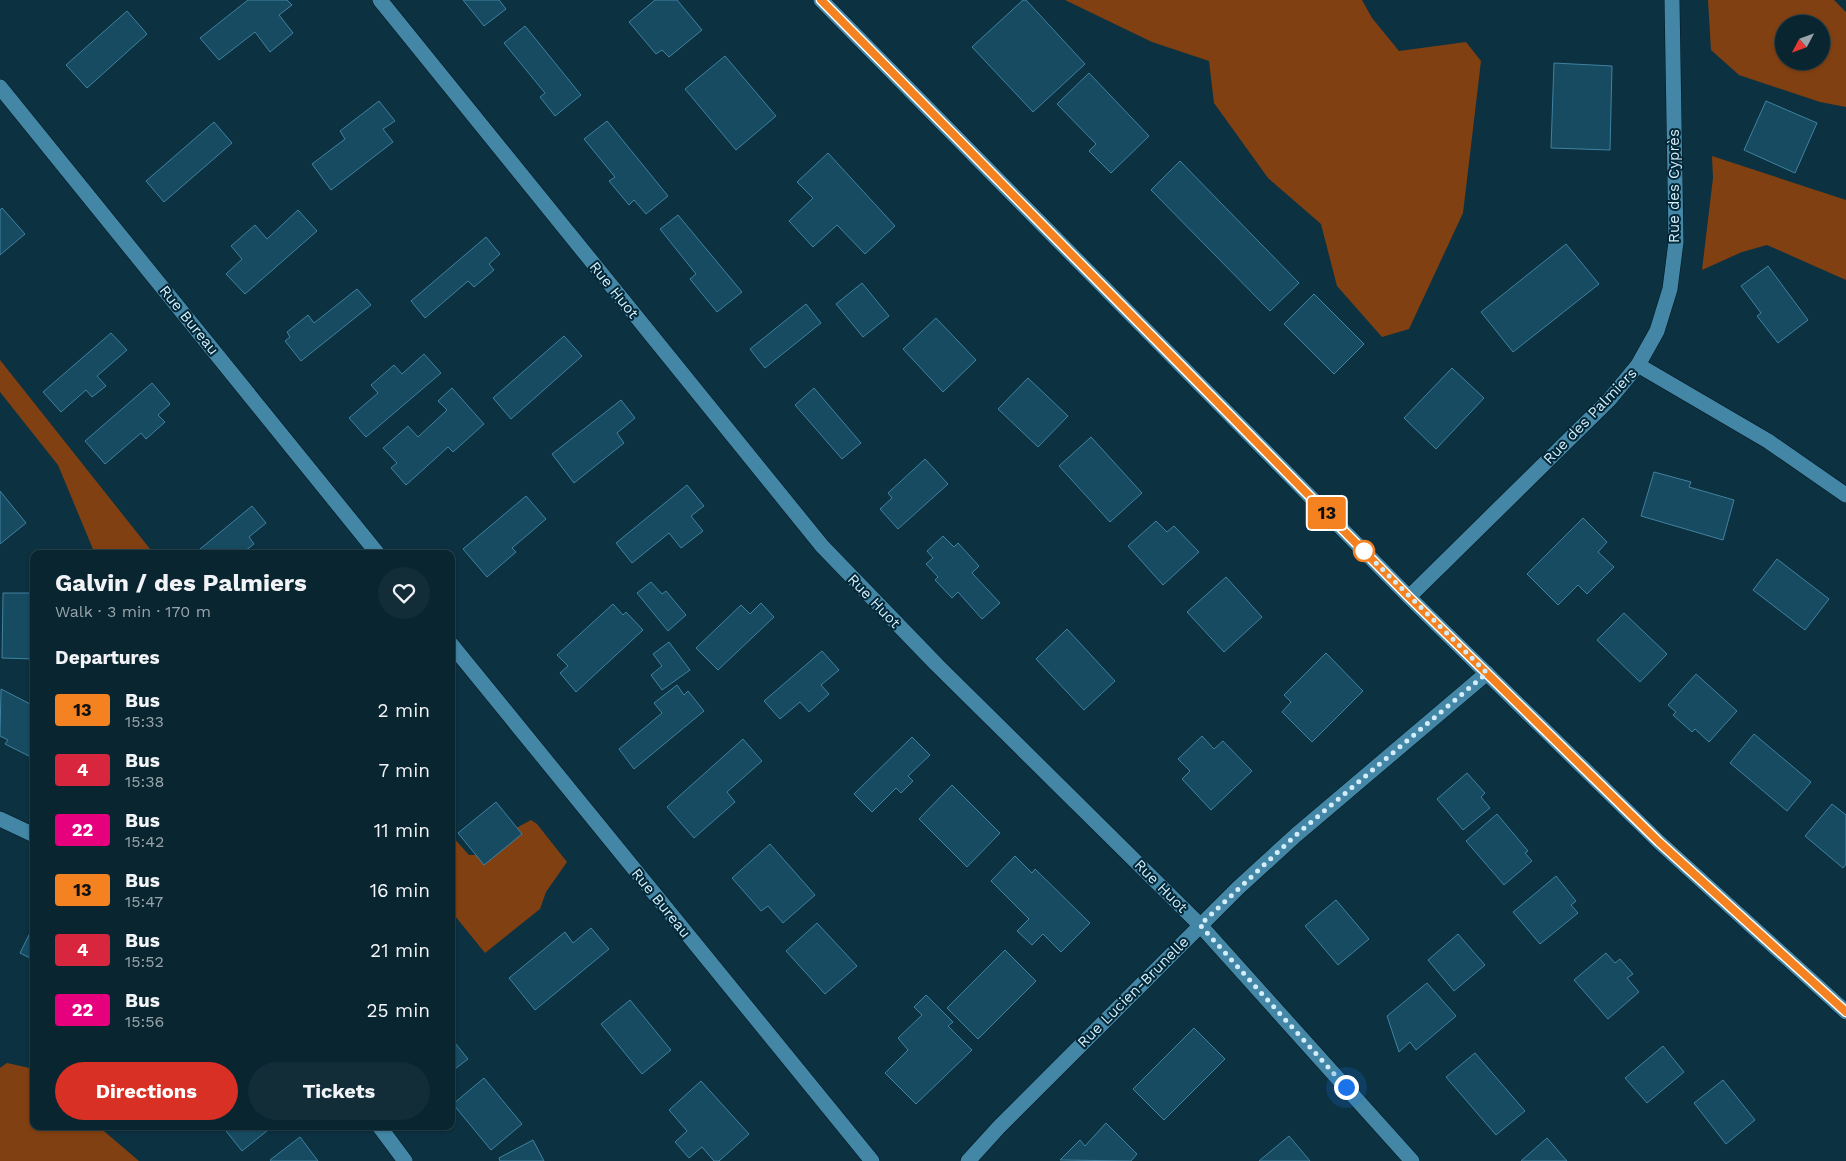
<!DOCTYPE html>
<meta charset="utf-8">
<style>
body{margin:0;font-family:"Work Sans",sans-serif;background:#122d38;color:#f1f3f6;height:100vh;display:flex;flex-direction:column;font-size:19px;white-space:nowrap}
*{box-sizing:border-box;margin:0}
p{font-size:16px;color:#99a5ab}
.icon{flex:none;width:28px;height:28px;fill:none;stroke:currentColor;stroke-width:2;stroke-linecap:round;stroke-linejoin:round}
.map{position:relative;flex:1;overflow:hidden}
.drawer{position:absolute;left:30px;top:550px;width:425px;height:580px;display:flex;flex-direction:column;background:#092530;border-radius:10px;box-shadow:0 1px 4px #0004,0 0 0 1px #29424c}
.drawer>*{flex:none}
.badge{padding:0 10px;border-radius:4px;font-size:18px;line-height:32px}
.needle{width:32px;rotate:229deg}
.controls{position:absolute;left:1775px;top:15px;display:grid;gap:10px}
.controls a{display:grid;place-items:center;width:55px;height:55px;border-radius:50%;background:#092530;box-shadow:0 1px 4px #0004,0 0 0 1px #29424c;font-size:25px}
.you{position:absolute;width:25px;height:25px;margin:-12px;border:4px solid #fff;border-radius:50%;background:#1a73e8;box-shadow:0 0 0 8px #1a73e833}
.map>.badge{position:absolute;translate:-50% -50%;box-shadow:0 0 0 2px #fff}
h2{padding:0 25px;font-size:19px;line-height:45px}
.round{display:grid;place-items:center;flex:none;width:52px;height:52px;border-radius:26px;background:#122d38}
.summary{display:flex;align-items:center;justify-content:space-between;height:85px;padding:0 25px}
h1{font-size:24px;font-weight:700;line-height:38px}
.button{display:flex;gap:10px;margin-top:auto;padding:10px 25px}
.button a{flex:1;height:58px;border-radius:30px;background:#d93025;color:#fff;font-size:20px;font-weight:700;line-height:58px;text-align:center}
.button a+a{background:#122d38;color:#f1f3f6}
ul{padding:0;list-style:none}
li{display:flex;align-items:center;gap:15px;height:60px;padding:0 25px}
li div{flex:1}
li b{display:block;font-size:19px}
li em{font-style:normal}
li .badge{min-width:55px;font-weight:700;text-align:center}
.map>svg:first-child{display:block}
.green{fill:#814012;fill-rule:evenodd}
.building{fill:#174b62;stroke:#4082a1}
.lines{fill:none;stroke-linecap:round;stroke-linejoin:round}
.street-casing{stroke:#031721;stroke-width:16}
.secondary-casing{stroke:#031721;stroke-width:16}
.street{stroke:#4386a5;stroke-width:15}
.secondary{stroke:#4386a5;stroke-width:15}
.line-casing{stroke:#fff;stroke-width:11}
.line{stroke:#f58220;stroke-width:8}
.walk{stroke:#d3edfb;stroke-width:5;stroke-dasharray:0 9}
.stop-dot{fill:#fff;stroke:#f58220;stroke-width:2.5}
.labels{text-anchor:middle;stroke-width:4;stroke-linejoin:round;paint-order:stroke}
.street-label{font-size:15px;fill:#d3edfb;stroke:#012636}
</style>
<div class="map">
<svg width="1846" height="1161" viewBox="0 0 1846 1161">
<rect width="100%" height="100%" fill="#0c3140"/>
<g class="green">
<path d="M1065 0H1362L1372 18 1399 51 1466 42 1481 61 1463 213 1409 329 1382 337 1337 286 1321 224 1268 178 1214 103 1209 61 1152 42Z"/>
<path d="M1708 0H1834L1846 12V107L1820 102 1739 75 1711 50ZM1784 24H1821V61H1784Z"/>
<path d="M1712 156 1846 200V280L1767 245 1742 252 1702 270 1713 178Z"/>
<path d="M0 360 154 554H95L58 465 0 392Z"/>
<path d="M531 820 537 824 567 862 546 892 540 909 485 953 451 911V835L469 855H481L518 827Z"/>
<path d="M7 1063 34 1069V1126H98L139 1161H0V1068Z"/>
</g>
<g class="building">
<path d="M248 0H287L292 5 279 15 293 33 270 52 255 32 219 60 200 38Z"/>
<path d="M463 0H499L506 9 484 26Z"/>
<path d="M655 0H677L702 30 669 57 662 50 656 54 629 22Z"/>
<path d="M1023 0H1026L1085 64 1033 112 972 47Z"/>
<path d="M127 11 147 34 87 88 66 65Z"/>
<path d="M525 26 581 95 555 116 540 97 545 93 504 43Z"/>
<path d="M725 56 776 116 736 150 685 89Z"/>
<path d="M1554 63 1612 66 1610 150 1551 148Z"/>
<path d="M1089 73 1149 136 1111 173 1089 151 1096 144 1057 104Z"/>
<path d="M379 101 395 121 383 129 393 142 331 190 312 164 345 139 340 131Z"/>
<path d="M1766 101 1817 123 1795 173 1744 150Z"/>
<path d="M607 121 668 196 646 214 634 200 629 205 609 181 615 177 584 139Z"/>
<path d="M214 122 232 143 164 202 146 181Z"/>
<path d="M828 153 895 226 865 254 837 225 813 247 789 221 813 198 797 182Z"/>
<path d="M1180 161 1299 283 1270 311 1151 190Z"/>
<path d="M2 208 25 234 0 255V210Z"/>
<path d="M298 210 317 231 245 294 226 274 242 259 231 246 255 225 267 239Z"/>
<path d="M678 215 742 292 717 312 690 279 696 274 660 229Z"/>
<path d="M486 237 500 254 489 264 494 270 474 287 468 281 425 318 411 301Z"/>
<path d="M1566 244 1599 284 1513 352 1481 312Z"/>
<path d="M1768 266 1808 320 1778 343 1757 316 1761 313 1741 286Z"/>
<path d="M862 283 889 316 863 337 836 304Z"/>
<path d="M357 289 371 305 301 361 285 341 290 337 287 332 308 315 314 323Z"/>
<path d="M1314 294 1364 344 1334 374 1284 324Z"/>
<path d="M806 304 821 323 765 368 750 349Z"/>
<path d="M936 318 976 360 943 392 903 349Z"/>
<path d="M111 333 127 350 97 376 106 386 92 397 86 390 61 412 43 392Z"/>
<path d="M564 336 582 356 511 419 493 398Z"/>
<path d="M424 354 441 373 366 437 349 418 378 393 371 385 394 365 402 374Z"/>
<path d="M1452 368 1484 398 1436 449 1404 418Z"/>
<path d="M1028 378 1068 416 1038 447 998 409Z"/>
<path d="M152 383 170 404 158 415 165 422 146 439 141 433 105 464 85 441Z"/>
<path d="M452 388 484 424 453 452 448 447 406 485 391 468 397 463 383 448 408 426 418 437 447 410 438 401Z"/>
<path d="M814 388 861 443 842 459 795 405Z"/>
<path d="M621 400 635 418 617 433 624 443 574 483 552 454Z"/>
<path d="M1091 437 1142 493 1110 522 1059 466Z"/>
<path d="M925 459 948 484 898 529 880 509 892 498 888 493Z"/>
<path d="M1654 472 1691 482 1689 487 1734 500 1723 540 1641 516Z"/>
<path d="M687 485 704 506 691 516 703 531 681 548 669 533 632 563 616 543Z"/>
<path d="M0 491 26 523 0 544Z"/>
<path d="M526 496 546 519 512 548 516 552 487 577 463 549Z"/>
<path d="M252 506 266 523 249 537 254 544 241 554H194Z"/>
<path d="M1583 518 1607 542 1598 552 1614 567 1587 594 1578 585 1558 605 1527 574Z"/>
<path d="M1156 521 1167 532 1174 526 1199 552 1163 585 1128 546Z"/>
<path d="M943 536 954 547 958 543 979 566 972 573 1000 603 982 619 958 592 952 598 935 580 938 577 926 564 933 558 927 551Z"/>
<path d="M1777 559 1829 599 1805 630 1753 590Z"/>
<path d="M1226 577 1262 617 1224 652 1187 612Z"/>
<path d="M651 582 662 594 666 591 686 615 668 631 637 593Z"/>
<path d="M3 593H34V659L2 658Z"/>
<path d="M761 603 774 617 718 670 696 648 741 605 750 614Z"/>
<path d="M613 604 623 615 626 612 643 630 576 692 560 673 568 666 557 655Z"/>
<path d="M1624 613 1667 654 1640 682 1597 640Z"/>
<path d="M1067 629 1115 681 1084 710 1036 659Z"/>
<path d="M669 642 690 670 662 690 651 675 662 666 653 654Z"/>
<path d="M822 651 839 670 821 685 829 694 809 712 800 702 780 719 764 701Z"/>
<path d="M1326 653 1363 691 1312 742 1282 712 1291 702 1284 695Z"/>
<path d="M1696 674 1737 711 1709 742 1695 729 1692 732 1673 715 1676 712 1668 705Z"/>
<path d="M677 685 684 695 688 691 704 711 634 769 619 749 662 713 654 703Z"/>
<path d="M1 689 34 706V754L31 757 5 744 8 740 0 736Z"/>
<path d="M1754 734 1811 782 1787 811 1730 763Z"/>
<path d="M1202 736 1214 749 1223 741 1252 771 1211 810 1182 779 1190 771 1178 759Z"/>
<path d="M912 737 930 755 908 776 913 781 901 793 896 788 872 812 854 794Z"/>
<path d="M743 739 762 761 727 792 735 802 694 838 667 807Z"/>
<path d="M1467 773 1485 793 1481 797 1490 808 1463 830 1437 799Z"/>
<path d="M952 785 1000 833 967 867 919 819Z"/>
<path d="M496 802 522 834 484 865 458 833Z"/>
<path d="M1832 804 1846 815V864L1843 868 1805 836Z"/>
<path d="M1497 814 1528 851 1525 853 1532 861 1504 885 1466 841Z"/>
<path d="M770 844 815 895 783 923 768 906 761 911 732 878Z"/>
<path d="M1015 856 1032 873 1035 869 1090 923 1061 952 1043 934 1032 945 1017 931 1029 919 991 881Z"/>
<path d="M1556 876 1576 901 1571 905 1578 913 1540 944 1513 912Z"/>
<path d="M1336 900 1369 939 1338 965 1305 926Z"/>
<path d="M817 923 857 966 825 994 786 951Z"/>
<path d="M34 925V960L20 953Z"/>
<path d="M591 928 609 949 535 1010 509 978 565 932 573 943Z"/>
<path d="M1458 934 1485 965 1454 991 1428 960Z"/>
<path d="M1005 950 1036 981 978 1039 947 1008Z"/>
<path d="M1606 953 1615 963 1620 959 1633 974 1627 978 1639 992 1608 1019 1574 980Z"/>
<path d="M1427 983 1456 1016 1416 1050 1410 1042 1399 1052 1387 1016Z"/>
<path d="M926 995 953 1022 948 1026 972 1050 916 1104 885 1073 908 1050 898 1038 922 1015 914 1007Z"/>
<path d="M630 1000 671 1050 642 1074 601 1024Z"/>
<path d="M1194 1028 1225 1059 1164 1120 1133 1089Z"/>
<path d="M451 1038 468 1059 451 1072Z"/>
<path d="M1663 1046 1684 1072 1647 1103 1625 1078Z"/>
<path d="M1475 1053 1525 1111 1496 1135 1446 1077Z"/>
<path d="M484 1078 522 1124 491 1150 453 1104Z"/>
<path d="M1723 1080 1755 1120 1726 1144 1694 1103Z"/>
<path d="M701 1081 749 1134 719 1161H714L702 1147 689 1158 675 1142 687 1131 669 1110Z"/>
<path d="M1106 1123 1137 1154 1131 1161 1060 1160 1080 1140 1085 1146Z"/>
<path d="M232 1126H273L242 1151 226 1131Z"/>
<path d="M1289 1136 1310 1161H1259Z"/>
<path d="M300 1137 318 1161H271L270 1160Z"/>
<path d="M1547 1138 1567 1161H1521Z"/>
<path d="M533 1140 544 1161H500L499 1158Z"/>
</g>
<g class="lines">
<g class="street-casing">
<g id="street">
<path d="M380 0 822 546 937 665 1200 925 1412 1161"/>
<path d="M0 87 378 554"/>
<path d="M1638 365 1768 441 1846 495"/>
<path d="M1409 597 1609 400 1638 365 1657 331 1670 289 1676 242 1672 0"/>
<path d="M451 644 872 1161"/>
<path d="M0 819 34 835"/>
<path d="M379 1126 405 1161"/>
<path d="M968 1161 999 1127 1238 888 1296 835 1487 673"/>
</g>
</g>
<g class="secondary-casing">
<path id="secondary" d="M821 0 1409 597 1659 842 1846 1012"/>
</g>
<use href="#street" class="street"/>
<use href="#secondary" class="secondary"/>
</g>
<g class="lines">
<g class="line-casing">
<path id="line" d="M821 0 1409 597 1659 842 1846 1012"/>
</g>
<use href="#line" class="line"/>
<path class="walk" d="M1346 1087 1200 925 1296 835 1487 673 1364 551"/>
</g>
<circle class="stop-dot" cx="1364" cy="551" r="10"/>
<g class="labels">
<g class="street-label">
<text transform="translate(1674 186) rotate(-90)" y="5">Rue des Cyprès</text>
<text transform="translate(614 290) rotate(51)" y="5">Rue Huot</text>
<text transform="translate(189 320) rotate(51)" y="5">Rue Bureau</text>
<text transform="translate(1590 416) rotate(-46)" y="5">Rue des Palmiers</text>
<text transform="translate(874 601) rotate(46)" y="5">Rue Huot</text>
<text transform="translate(1161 886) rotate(45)" y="5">Rue Huot</text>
<text transform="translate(661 903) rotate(51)" y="5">Rue Bureau</text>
<text transform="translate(1133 992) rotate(-45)" y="5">Rue Lucien-Brunelle</text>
</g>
</g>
</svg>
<div class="controls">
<a><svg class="needle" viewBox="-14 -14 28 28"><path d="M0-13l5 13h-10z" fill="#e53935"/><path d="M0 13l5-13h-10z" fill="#99a5ab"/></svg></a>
</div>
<div class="you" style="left:1346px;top:1087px"></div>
<b class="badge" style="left:1327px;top:513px;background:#f58220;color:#111">13</b>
<section class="drawer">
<div class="summary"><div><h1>Galvin / des Palmiers</h1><p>Walk · 3 min · 170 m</p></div><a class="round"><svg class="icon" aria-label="heart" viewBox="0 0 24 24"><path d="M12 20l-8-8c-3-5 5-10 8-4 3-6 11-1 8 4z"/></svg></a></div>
<h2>Departures</h2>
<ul>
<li><span class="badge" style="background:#f58220;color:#111">13</span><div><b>Bus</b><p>15:33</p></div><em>2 min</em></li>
<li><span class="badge" style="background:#d7263d;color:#fff">4</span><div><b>Bus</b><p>15:38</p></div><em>7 min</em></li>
<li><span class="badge" style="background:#e6007e;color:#fff">22</span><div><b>Bus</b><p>15:42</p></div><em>11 min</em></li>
<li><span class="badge" style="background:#f58220;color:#111">13</span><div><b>Bus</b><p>15:47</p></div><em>16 min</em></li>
<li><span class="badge" style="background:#d7263d;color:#fff">4</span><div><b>Bus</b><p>15:52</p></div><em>21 min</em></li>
<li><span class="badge" style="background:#e6007e;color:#fff">22</span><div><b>Bus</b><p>15:56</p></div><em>25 min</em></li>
</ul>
<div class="button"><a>Directions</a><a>Tickets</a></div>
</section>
</div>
